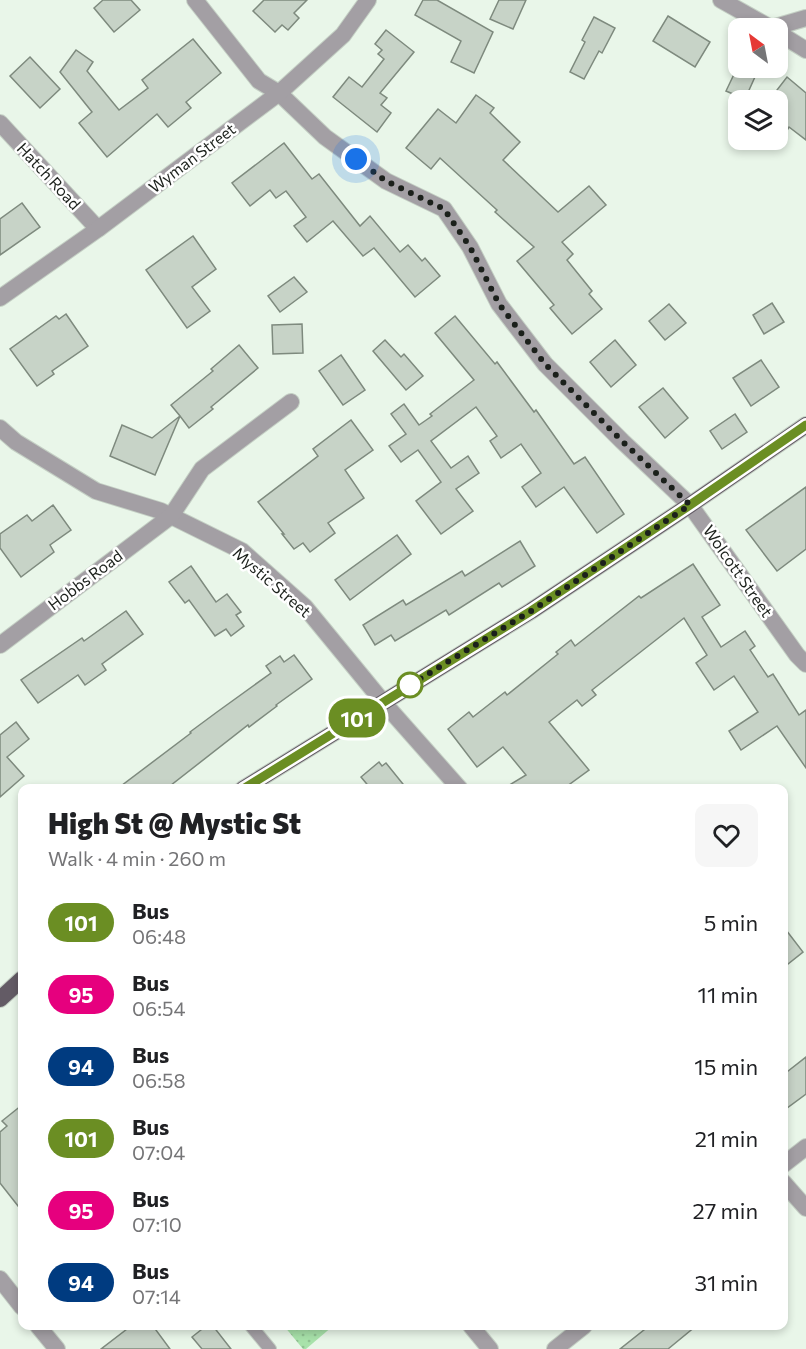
<!DOCTYPE html>
<meta charset="utf-8">
<style>
body{margin:0;font-family:Commissioner,sans-serif;background:#f6f6f6;color:#202124;height:100vh;display:flex;flex-direction:column;font-size:22px;white-space:nowrap}
*{box-sizing:border-box;margin:0}
p{font-size:20px;color:#757577}
.icon{flex:none;width:33px;height:33px;fill:none;stroke:currentColor;stroke-width:2;stroke-linecap:round;stroke-linejoin:round}
.map{position:relative;flex:1;overflow:hidden}
.side{position:absolute;left:18px;top:784px;width:770px;height:546px;display:flex;flex-direction:column;background:#fff;border-radius:12px;box-shadow:0 3px 9px #0003}
.side>*{flex:none}
.badge{padding:0 12px;border-radius:20px;font-size:21px;line-height:39px}
.needle{width:39px;rotate:328deg}
.fabs{position:absolute;left:728px;top:18px;display:grid;gap:12px}
.fabs a{display:grid;place-items:center;width:60px;height:60px;border-radius:12px;background:#fff;box-shadow:0 3px 9px #0003;font-size:30px}
.you{position:absolute;width:30px;height:30px;margin:-15px;border:4px solid #fff;border-radius:50%;background:#1a73e8;box-shadow:0 0 0 9px #1a73e833}
.map>.badge{position:absolute;translate:-50% -50%;box-shadow:0 0 0 3px #fff}
.round{display:grid;place-items:center;flex:none;width:63px;height:63px;border-radius:12px;background:#f6f6f6}
.headline{display:flex;align-items:center;justify-content:space-between;height:102px;padding:0 30px}
h1{font-size:28px;font-weight:800;line-height:45px}
ul{padding:0;list-style:none}
li{display:flex;align-items:center;gap:18px;height:72px;padding:0 30px}
li div{flex:1}
li b{display:block;font-size:22px}
li em{font-style:normal}
li .badge{min-width:66px;font-weight:700;text-align:center}
.map>svg:first-child{display:block}
.grass{fill:url(#grass-dots)}
.building{fill:#c7d3c7;stroke:#7e8a7e;stroke-width:1.5}
.lines{fill:none;stroke-linecap:round;stroke-linejoin:round}
.service-casing{stroke:#c4cfc4;stroke-width:14}
.minor-casing{stroke:#c4cfc4;stroke-width:18}
.tertiary-casing{stroke:#c4cfc4;stroke-width:18}
.primary-casing{stroke:#c4cfc4;stroke-width:18}
.service{stroke:#a39fa4;stroke-width:12}
.minor{stroke:#a39fa4;stroke-width:16}
.tertiary{stroke:#a39fa4;stroke-width:16}
.primary{stroke:#635b65;stroke-width:16}
.line-casing{stroke:#fff;stroke-width:14}
.line{stroke:#6b8e23;stroke-width:9}
.walk{stroke:#1b201b;stroke-width:6;stroke-dasharray:0 10.8}
.stop-dot{fill:#fff;stroke:#6b8e23;stroke-width:3}
.labels{text-anchor:middle;stroke-width:5;stroke-linejoin:round;paint-order:stroke}
.street-label{font-size:16px;fill:#1b201b;stroke:#fff}
</style>
<div class="map">
<svg width="806" height="1349" viewBox="0 0 806 1349">
<defs>
<pattern id="grass-dots" width="8" height="8" patternUnits="userSpaceOnUse" patternTransform="scale(1.5)"><rect width="8" height="8" fill="#a8e2aa"/><path d="M2 2h.1M6 6h.1" fill="none" stroke="#90c292" stroke-width="1.8" stroke-linecap="round"/></pattern>
</defs>
<rect width="100%" height="100%" fill="#e9f6e9"/>
<path class="grass" d="M284 1326H333L306 1349H303Z"/>
<g class="building">
<path d="M103 0H131L140 10 114 32 94 8Z"/>
<path d="M264 0H307L294 13 299 18 288 30 282 25 275 32 253 11Z"/>
<path d="M423 0H437L493 32 474 73 451 62 461 41 415 15Z"/>
<path d="M499 0H526L513 29 490 19Z"/>
<path d="M668 16 710 42 695 67 653 41Z"/>
<path d="M594 17 615 28 602 53 599 51 584 79 570 72 585 42 582 40Z"/>
<path d="M386 30 414 52 380 93 387 98 381 105 391 113 377 132 333 97 349 77 362 87 384 59 378 54 382 50 375 44Z"/>
<path d="M193 39 221 73 186 102 191 108 168 127 157 114 107 157 79 123 92 112 60 72 76 50 93 62 87 71 119 110 148 88 142 80Z"/>
<path d="M30 57 60 89 40 108 10 76Z"/>
<path d="M737 68H759L745 99 726 91Z"/>
<path d="M787 77 806 93V140L789 127 777 147V90Z"/>
<path d="M476 95 494 108 490 113 520 142 503 160 558 212 589 186 606 205 562 242 573 254 567 260 592 291 589 294 602 309 572 334 550 308 554 305 517 261 534 247 495 212 497 210 440 158 431 169 406 148 438 109 456 123Z"/>
<path d="M284 143 312 179 319 174 360 226 370 216 400 252 408 245 422 261 425 258 440 276 415 297 374 248 363 256 333 221 307 242 294 226 306 217 286 191 276 198 270 190 250 206 232 183Z"/>
<path d="M22 203 40 227 0 255V219Z"/>
<path d="M193 236 216 269 192 287 210 311 187 328 146 270Z"/>
<path d="M294 277 307 292 280 312 268 296Z"/>
<path d="M772 303 784 322 764 334 753 315Z"/>
<path d="M669 304 686 323 665 340 649 321Z"/>
<path d="M66 314 88 346 52 371 54 374 37 386 10 349 56 316 59 319Z"/>
<path d="M455 316 495 364 497 362 534 412 536 410 574 464 585 457 624 514 597 533 564 487 536 507 522 487 541 473 521 444 501 458 490 441 497 436 476 407 431 441 451 468 468 456 479 473 456 489 473 511 441 534 416 501 441 482 418 450 401 462 389 446 406 434 391 414 404 404 419 425 432 416 430 414 474 380 435 333Z"/>
<path d="M302 324 303 353 273 354 272 325Z"/>
<path d="M385 340 401 357 404 354 423 376 406 390 373 351Z"/>
<path d="M615 340 636 365 611 387 590 362Z"/>
<path d="M239 345 258 368 211 407 213 409 189 428 180 416 155 475 110 456 122 425 152 438 180 416 171 405 213 371 211 369Z"/>
<path d="M341 355 365 390 343 405 319 371Z"/>
<path d="M761 360 779 387 751 406 733 378Z"/>
<path d="M663 388 688 418 665 438 639 407Z"/>
<path d="M735 414 747 432 722 449 710 431Z"/>
<path d="M351 420 373 450 345 470 364 498 328 523 335 533 310 552 303 543 294 549 282 534H284L258 502 318 456 313 449Z"/>
<path d="M806 487V549L777 571 746 530Z"/>
<path d="M53 505 71 530 50 545 54 552 21 577 0 548V534L27 515 32 521Z"/>
<path d="M397 535 411 554 350 600 335 580Z"/>
<path d="M520 541 535 566 502 587 499 583 449 615 446 610 395 641 391 635 375 645 363 625 403 600 406 605 462 571 465 576Z"/>
<path d="M693 564 720 605 702 617 721 647 745 631 755 646 750 650 768 677 773 674 799 715 806 710V768L777 726 741 750 729 731 758 712 734 676 714 690 696 663 707 655 684 618 592 690 596 695 582 706 577 700 549 722 589 770 563 789H503L526 775 503 747 477 767 448 729 469 712 473 717 505 692 507 695 558 654 556 652 571 640 575 646 639 596 641 598Z"/>
<path d="M191 566 216 602 227 594 241 612 236 615 244 626 231 636 226 629 215 636 189 600 185 603 169 582Z"/>
<path d="M126 611 143 634 102 664 106 670 85 685 78 675 38 703 21 680 82 638 84 641Z"/>
<path d="M294 655 312 679 276 705 277 706 249 727 248 725 166 789H117L191 733 190 732 217 712 271 673 266 666 280 656 284 662Z"/>
<path d="M16 722 29 739 7 757 24 776 0 797V735Z"/>
<path d="M379 762 382 766 386 763 407 789H371L361 777Z"/>
<path d="M783 926 803 952 783 968Z"/>
<path d="M806 1057V1094L783 1111V1075Z"/>
<path d="M22 1105V1211L0 1183V1132L7 1126 2 1121Z"/>
<path d="M131 1326H153L170 1349H101Z"/>
<path d="M206 1326H213L231 1349H202L192 1337Z"/>
<path d="M649 1326H696L668 1349H620Z"/>
</g>
<g class="lines">
<g class="service-casing">
<path id="service" d="M251 1326 270 1349"/>
</g>
<g class="minor-casing">
<g id="minor">
<path d="M195 0 259 81 279 93 325 137 386 181 444 209 470 247 499 304 545 364 622 441 690 505 797 655 806 664"/>
<path d="M772 28 806 18"/>
<path d="M0 123 98 229"/>
<path d="M0 298 98 229 279 93 343 35 368 0"/>
<path d="M0 428 16 442 96 491 161 511 242 551 305 607 383 702 460 789"/>
<path d="M0 645 171 516 202 469 291 402"/>
<path d="M783 1165 806 1147"/>
<path d="M783 1182 806 1208"/>
<path d="M0 1279 22 1307"/>
<path d="M38 1326 57 1349"/>
<path d="M555 1349 584 1326"/>
</g>
</g>
<g class="tertiary-casing">
<g id="tertiary">
<path d="M721 0 771 28"/>
<path d="M777 32 806 50"/>
<path d="M471 1326 490 1349"/>
</g>
</g>
<g class="primary-casing">
<g id="primary">
<path d="M243 789 531 611 690 505 806 425"/>
<path d="M0 999 22 979"/>
</g>
</g>
<use href="#service" class="service"/>
<use href="#minor" class="minor"/>
<use href="#tertiary" class="tertiary"/>
<use href="#primary" class="primary"/>
</g>
<g class="lines">
<g class="line-casing">
<path id="line" d="M243 789 531 611 690 505 806 425"/>
</g>
<use href="#line" class="line"/>
<path class="walk" d="M356 159 386 181 444 209 470 247 499 304 545 364 622 441 690 505 531 611 410 685"/>
</g>
<circle class="stop-dot" cx="410" cy="685" r="12"/>
<g class="labels">
<g class="street-label">
<text transform="translate(192 158) rotate(-37)" y="6">Wyman Street</text>
<text transform="translate(49 176) rotate(47)" y="6">Hatch Road</text>
<text transform="translate(738 571) rotate(55)" y="6">Wolcott Street</text>
<text transform="translate(85 580) rotate(-37)" y="6">Hobbs Road</text>
<text transform="translate(272 582) rotate(41)" y="6">Mystic Street</text>
</g>
</g>
</svg>
<div class="fabs">
<a><svg class="needle" viewBox="-14 -14 28 28"><path d="M0-13l5 13h-10z" fill="#e53935"/><path d="M0 13l5-13h-10z" fill="#757577"/></svg></a>
<a><svg class="icon" aria-label="layers" viewBox="0 0 24 24"><path d="M12 4l9 5-9 5-9-5zM3 14l9 5 9-5"/></svg></a>
</div>
<div class="you" style="left:356px;top:159px"></div>
<b class="badge" style="left:357px;top:718px;background:#6b8e23;color:#fff">101</b>
<section class="side">
<div class="headline"><div><h1>High St @ Mystic St</h1><p>Walk · 4 min · 260 m</p></div><a class="round"><svg class="icon" aria-label="heart" viewBox="0 0 24 24"><path d="M12 20l-8-8c-3-5 5-10 8-4 3-6 11-1 8 4z"/></svg></a></div>
<ul>
<li><span class="badge" style="background:#6b8e23;color:#fff">101</span><div><b>Bus</b><p>06:48</p></div><em>5 min</em></li>
<li><span class="badge" style="background:#e6007e;color:#fff">95</span><div><b>Bus</b><p>06:54</p></div><em>11 min</em></li>
<li><span class="badge" style="background:#003b80;color:#fff">94</span><div><b>Bus</b><p>06:58</p></div><em>15 min</em></li>
<li><span class="badge" style="background:#6b8e23;color:#fff">101</span><div><b>Bus</b><p>07:04</p></div><em>21 min</em></li>
<li><span class="badge" style="background:#e6007e;color:#fff">95</span><div><b>Bus</b><p>07:10</p></div><em>27 min</em></li>
<li><span class="badge" style="background:#003b80;color:#fff">94</span><div><b>Bus</b><p>07:14</p></div><em>31 min</em></li>
</ul>
</section>
</div>
